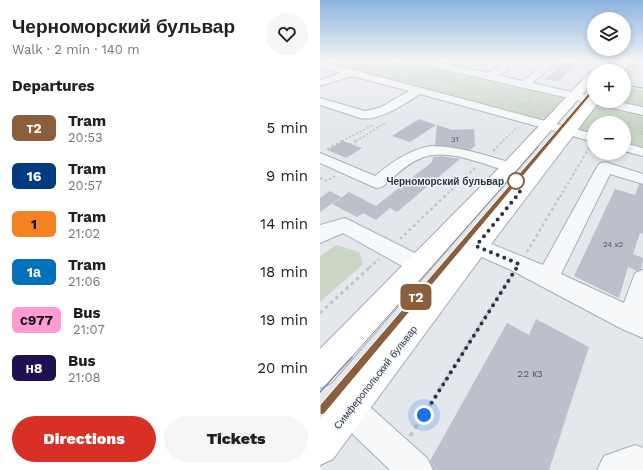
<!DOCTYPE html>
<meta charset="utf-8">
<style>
body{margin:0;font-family:"Work Sans",sans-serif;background:#f6f6f6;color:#202124;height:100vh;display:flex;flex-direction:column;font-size:15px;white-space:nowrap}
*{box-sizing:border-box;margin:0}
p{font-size:13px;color:#757577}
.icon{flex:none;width:22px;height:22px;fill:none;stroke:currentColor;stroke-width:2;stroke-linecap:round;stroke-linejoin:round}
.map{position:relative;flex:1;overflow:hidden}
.panel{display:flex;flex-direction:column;background:#fff;width:320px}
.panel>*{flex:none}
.badge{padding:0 8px;border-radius:6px;font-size:14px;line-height:26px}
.tools{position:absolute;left:267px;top:12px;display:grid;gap:8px}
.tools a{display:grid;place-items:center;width:44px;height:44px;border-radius:50%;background:#fff;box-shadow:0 2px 6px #0003;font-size:20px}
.you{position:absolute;width:20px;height:20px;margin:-10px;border:3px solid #fff;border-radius:50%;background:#1a73e8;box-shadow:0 0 0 6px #1a73e833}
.map>.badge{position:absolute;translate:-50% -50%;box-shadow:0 0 0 2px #fff}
h2{padding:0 12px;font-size:15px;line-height:36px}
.round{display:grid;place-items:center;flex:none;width:42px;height:42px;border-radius:21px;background:#f6f6f6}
.summary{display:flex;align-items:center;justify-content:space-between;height:68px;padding:0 12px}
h1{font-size:19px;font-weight:800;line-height:30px}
.action{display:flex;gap:8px;margin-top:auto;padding:8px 12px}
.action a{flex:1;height:46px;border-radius:24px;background:#d93025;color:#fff;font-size:16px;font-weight:800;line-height:46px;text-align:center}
.action a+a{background:#f6f6f6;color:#202124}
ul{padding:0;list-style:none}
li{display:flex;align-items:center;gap:12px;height:48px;padding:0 12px}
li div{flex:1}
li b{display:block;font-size:15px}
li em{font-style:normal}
li .badge{min-width:44px;font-weight:700;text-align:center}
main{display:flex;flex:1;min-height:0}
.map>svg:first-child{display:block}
.green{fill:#c9d6c5}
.building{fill:#bbc0ca}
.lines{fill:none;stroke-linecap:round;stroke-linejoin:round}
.minor-casing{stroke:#a9aeb7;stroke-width:2}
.major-casing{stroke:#a3abb8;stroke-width:2}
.path-far5{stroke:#c2c5cb;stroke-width:1;stroke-dasharray:1.5 1.5;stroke-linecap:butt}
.path-far4{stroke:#c2c5cb;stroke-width:1.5;stroke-dasharray:2 2;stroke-linecap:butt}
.path-far3{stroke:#c2c5cb;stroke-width:2;stroke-dasharray:2.5 2.5;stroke-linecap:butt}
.path-far2{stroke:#c2c5cb;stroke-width:2.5;stroke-dasharray:3 3;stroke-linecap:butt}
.path-far1{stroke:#c2c5cb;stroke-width:3;stroke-dasharray:3.5 3.5;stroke-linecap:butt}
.path{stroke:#c2c5cb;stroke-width:4;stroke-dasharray:4.5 4.5;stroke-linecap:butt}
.minor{fill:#f7f8fa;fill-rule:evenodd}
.major{fill:#fff;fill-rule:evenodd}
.tram-far1{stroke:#7d8696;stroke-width:1}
.tram{stroke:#7d8696;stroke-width:1.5}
.line{fill:#8b5e3c;stroke:#fff}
.walk{stroke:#2b3445;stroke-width:4;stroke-dasharray:0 7.2}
.stop-dot{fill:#fff;stroke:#8b5e3c;stroke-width:2}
.labels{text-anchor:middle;stroke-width:3;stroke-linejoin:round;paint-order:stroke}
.number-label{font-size:8px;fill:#4f5766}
.stop-label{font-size:10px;font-weight:bold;fill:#2b3445;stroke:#f4f6f9;text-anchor:end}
.near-number-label{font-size:10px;fill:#4f5766}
.street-label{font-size:10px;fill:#2b3445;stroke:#f4f6f9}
</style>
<main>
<section class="panel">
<div class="summary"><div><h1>Черноморский бульвар</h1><p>Walk · 2 min · 140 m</p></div><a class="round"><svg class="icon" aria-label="heart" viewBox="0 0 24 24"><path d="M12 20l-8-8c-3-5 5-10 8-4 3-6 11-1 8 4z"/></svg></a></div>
<h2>Departures</h2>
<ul>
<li><span class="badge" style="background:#8b5e3c;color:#fff">т2</span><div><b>Tram</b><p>20:53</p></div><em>5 min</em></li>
<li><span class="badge" style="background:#003b80;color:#fff">16</span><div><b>Tram</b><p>20:57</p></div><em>9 min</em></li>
<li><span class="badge" style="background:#f58220;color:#111">1</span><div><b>Tram</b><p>21:02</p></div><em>14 min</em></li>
<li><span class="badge" style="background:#0072bc;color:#fff">1а</span><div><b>Tram</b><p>21:06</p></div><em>18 min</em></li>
<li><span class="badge" style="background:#ff9ad2;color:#111">с977</span><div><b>Bus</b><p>21:07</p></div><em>19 min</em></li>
<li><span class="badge" style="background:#1f1051;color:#fff">н8</span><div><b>Bus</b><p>21:08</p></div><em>20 min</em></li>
</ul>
<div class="action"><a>Directions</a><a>Tickets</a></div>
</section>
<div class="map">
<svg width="323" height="470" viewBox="0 0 323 470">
<rect width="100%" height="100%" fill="#e4e7ec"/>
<g class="green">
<path d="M0 61H96L239 93 244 98 226 118 214 119 0 62Z"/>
<path d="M311 61H322L306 85 304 84 303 71Z"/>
<path d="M311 88 323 90V107L302 102 304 101Z"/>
<path d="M279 104 323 113V147L304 142V123H274V134L256 129 274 107Z"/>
<path d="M16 245 39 252 43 264 0 302V256Z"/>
</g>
<g class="building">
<path d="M246 61H260L238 81 224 79Z"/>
<path d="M99 119 116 125 90 142 72 136Z"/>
<path d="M117 125 132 130 154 129 155 146 150 150 115 145Z"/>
<path d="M23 141 42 148 26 158 7 150Z"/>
<path d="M121 156 140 159 77 212 70 208 56 220 43 213 37 217 12 204 29 192 56 206 112 162 113 157Z"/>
<path d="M319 184 323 185V234L320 233 313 254 323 258V261L321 269 317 271 308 267 299 298 254 276 295 189 315 195Z"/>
<path d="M10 191 21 197 0 212V198Z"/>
<path d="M216 319 269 347 229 470H114L110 461 187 323 209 335Z"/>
</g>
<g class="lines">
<g class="minor-casing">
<g id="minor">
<path d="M0 61 274 134V142L100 94C84 104 59 122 40 118L0 105V98L45 111 59 108 89 91 32 76 0 86V80L21 73 0 67Z"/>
<path d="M96 61H110L168 73 179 67 180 61H188L187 70 178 75 203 81 229 61H239L212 83 274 97V101H294L323 107V115L100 64Z"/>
<path d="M304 143 323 148V156L304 151Z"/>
<path d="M111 146C140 146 167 156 196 164L198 167 196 170 190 172C164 165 125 146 99 159 85 165 74 177 62 187L56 188 0 163V153L55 176C74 161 86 151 111 146Z"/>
<path d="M285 162 323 174V184L290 174 241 274 304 303 315 273 323 270V338L302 329 191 270 150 252 147 246 150 240 157 238 223 265 277 167 279 164Z"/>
<path d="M25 218 107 259 110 265 107 271 99 274 91 271 23 233 0 243V225Z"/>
<path d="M29 393 40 398 107 458 113 470H70L18 420 13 409 18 398Z"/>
<path d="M315 445 323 448V470H277L284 456Z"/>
</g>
</g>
<g class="major-casing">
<g id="major">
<path d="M301 61H311L303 71H292Z"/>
<path d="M274 71V81L11 383 0 388V349L184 163 270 72Z"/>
<path d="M274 96V101H280L278 103 165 252 13 459 0 465V417L270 97Z"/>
</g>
</g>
<g class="path-far5">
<path d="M58 61 73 65 74 67 83 68 102 77 129 81 185 96"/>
<path d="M78 61 91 64"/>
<path d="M73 65 82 62"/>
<path d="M42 66 49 62 58 61"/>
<path d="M55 68 74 67"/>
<path d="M244 84 268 61"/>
<path d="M304 92 323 62"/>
<path d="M145 93 160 84"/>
<path d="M193 96 195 95 201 96"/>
</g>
<g class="path-far4">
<path d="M182 95 191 98"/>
<path d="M191 98 188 101 205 105 212 99 197 95"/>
<path d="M191 98 194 95"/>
<path d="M208 103 221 106"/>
<path d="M215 111 227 100"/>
<path d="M287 121 293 123"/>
<path d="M286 123 292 113"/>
<path d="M304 126 320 130"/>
<path d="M323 128 320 130 323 135"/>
<path d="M304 130 311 118"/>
<path d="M22 141 53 125"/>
<path d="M36 141 67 122"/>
<path d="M183 141 198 127"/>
</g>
<g class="path-far3">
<path d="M7 149 24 140"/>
<path d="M173 151 184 140"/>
<path d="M17 153 38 140"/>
<path d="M0 178 7 181 15 176"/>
<path d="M124 197 156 167"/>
<path d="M240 197 269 148"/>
</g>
<g class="path-far2">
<path d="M80 239 125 196"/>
<path d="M207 252 240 196"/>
<path d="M49 268 59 259"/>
</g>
<g class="path-far1">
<path d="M0 313 50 267"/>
<path d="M139 358 191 276"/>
</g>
<path class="path" d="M90 436 140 357"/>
<use href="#minor" class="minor"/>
<use href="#major" class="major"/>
<g class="tram-far1">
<path d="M284 71 293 61"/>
<path d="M304 85 323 88"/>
<path d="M31 358 218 147"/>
<path d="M44 358 233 138 274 88"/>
</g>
<g class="tram">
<path d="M0 392 32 357"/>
<path d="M0 409 45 357"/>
</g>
</g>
<linearGradient id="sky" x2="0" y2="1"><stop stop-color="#8bb4dd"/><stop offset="0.48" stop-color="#f3f4f6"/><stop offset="1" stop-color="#f3f4f6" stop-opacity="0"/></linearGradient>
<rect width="323" height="126" fill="url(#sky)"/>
<path class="line" d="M274 87 275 90 4 414 0 415V405Z"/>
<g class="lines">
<path class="walk" d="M104 415 199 264 156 246 200 192 196 181"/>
</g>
<circle class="stop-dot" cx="196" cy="181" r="8"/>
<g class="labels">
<g class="number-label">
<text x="135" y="142">31</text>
<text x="293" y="247">24 к2</text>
</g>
<g class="stop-label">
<text x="184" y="185">Черноморский бульвар</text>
</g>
<g class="near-number-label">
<text x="210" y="377">22 к3</text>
</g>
<g class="street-label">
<text transform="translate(55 377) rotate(-52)" y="4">Симферопольский бульвар</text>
</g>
</g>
</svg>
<div class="tools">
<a><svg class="icon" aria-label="layers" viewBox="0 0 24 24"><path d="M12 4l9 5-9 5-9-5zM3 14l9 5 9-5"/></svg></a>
<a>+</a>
<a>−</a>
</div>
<div class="you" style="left:104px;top:415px"></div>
<b class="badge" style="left:96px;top:297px;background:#8b5e3c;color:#fff">т2</b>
</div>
</main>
